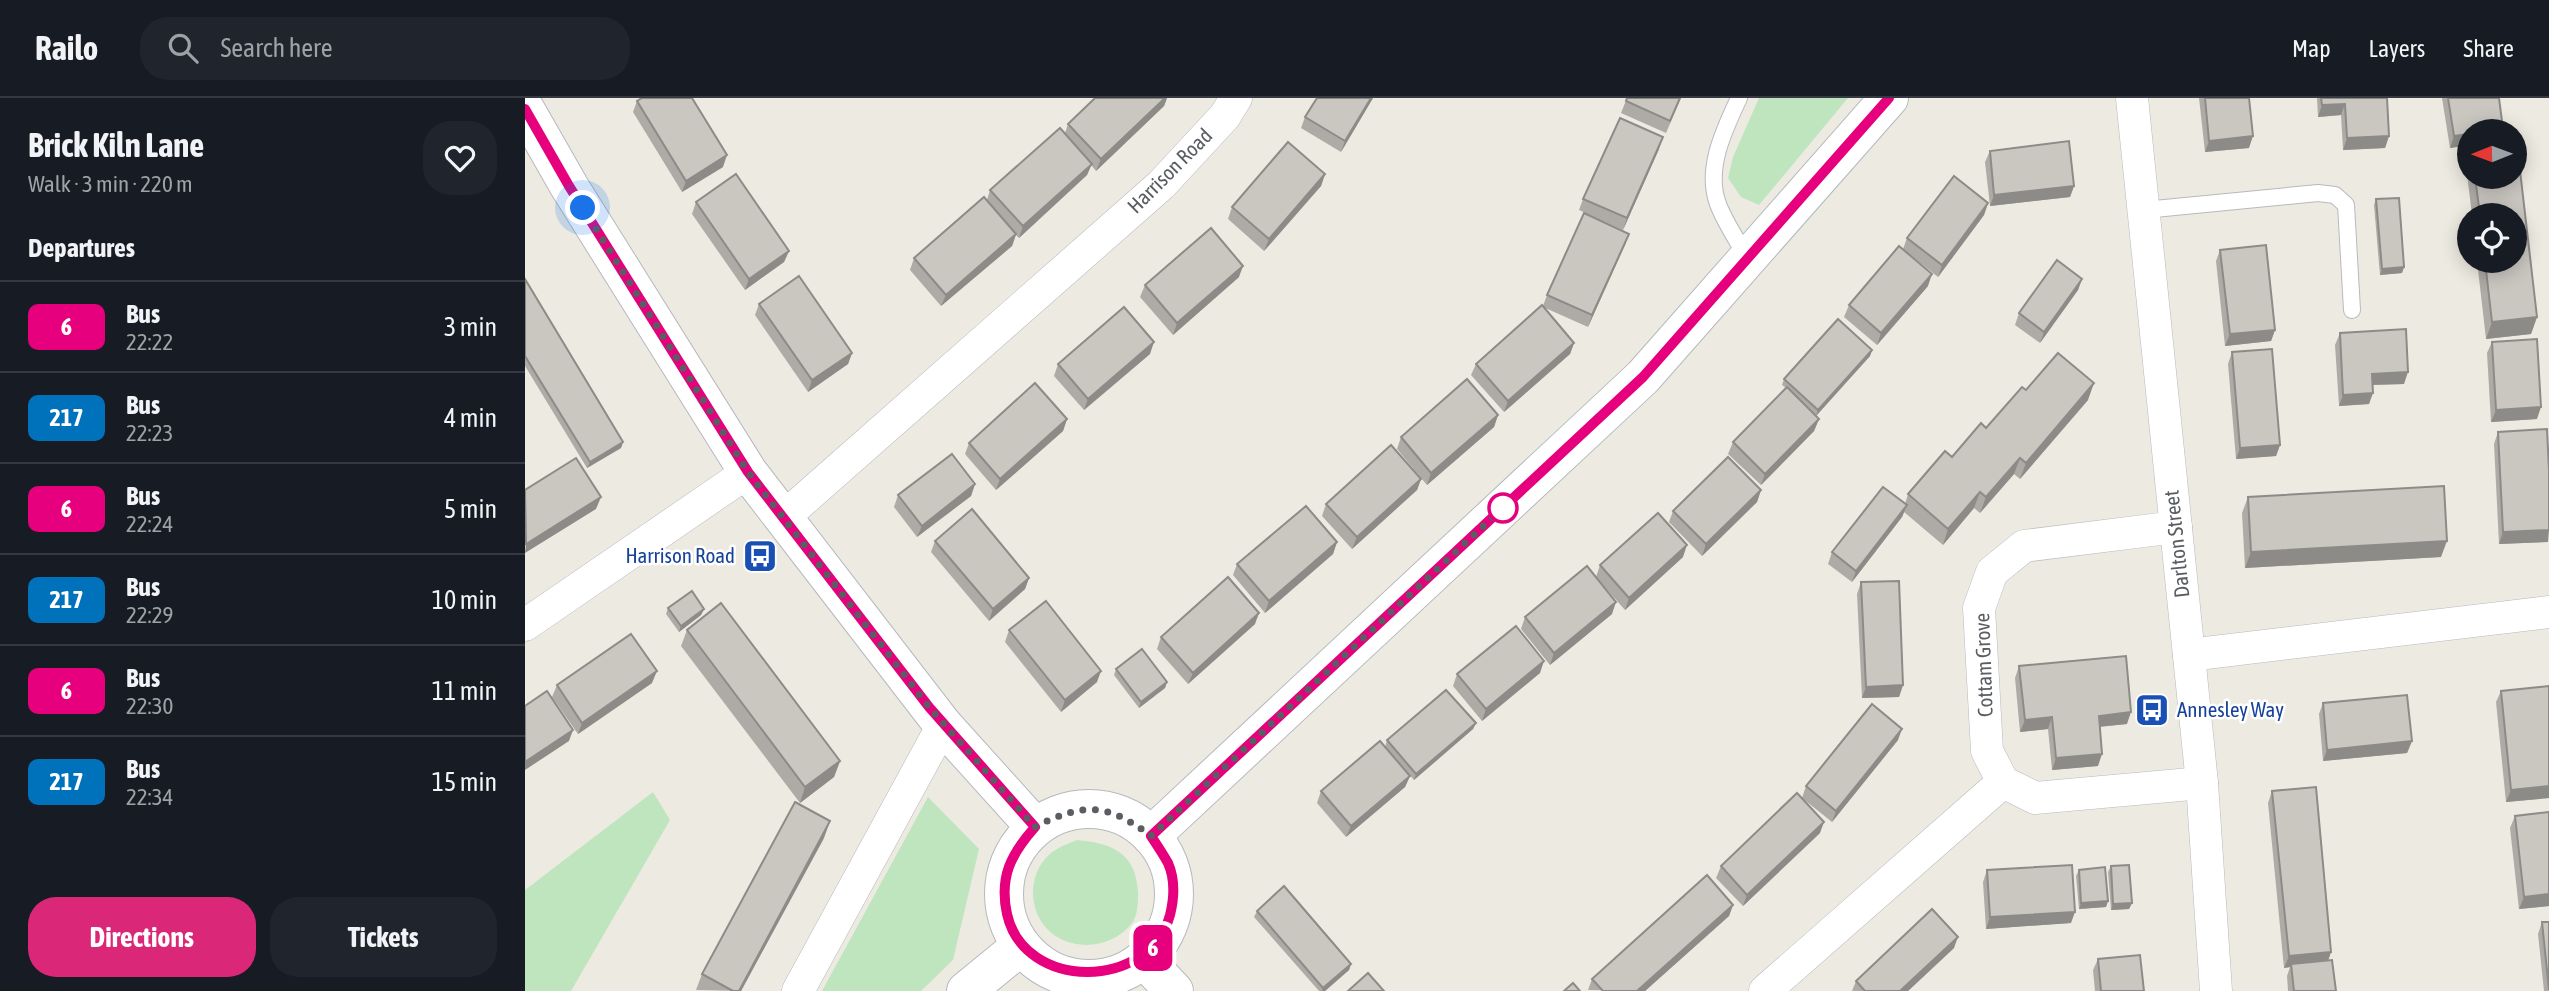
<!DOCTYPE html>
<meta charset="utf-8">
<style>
body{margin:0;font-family:"Asap Condensed",sans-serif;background:#20242c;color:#f1f3f6;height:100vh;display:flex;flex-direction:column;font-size:26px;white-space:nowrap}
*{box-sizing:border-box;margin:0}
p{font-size:23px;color:#9ea1a6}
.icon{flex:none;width:38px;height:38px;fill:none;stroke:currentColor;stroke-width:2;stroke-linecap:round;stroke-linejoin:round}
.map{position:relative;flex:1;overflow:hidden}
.side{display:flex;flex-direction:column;background:#171b24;width:525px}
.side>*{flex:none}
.badge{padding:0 14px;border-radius:10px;font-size:24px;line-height:46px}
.needle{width:46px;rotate:269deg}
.controls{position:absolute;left:1932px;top:21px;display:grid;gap:14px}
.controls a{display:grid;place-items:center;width:70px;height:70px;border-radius:50%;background:#171b24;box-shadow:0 4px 18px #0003;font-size:35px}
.you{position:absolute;width:35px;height:35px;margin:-18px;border:5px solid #fff;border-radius:50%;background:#1a73e8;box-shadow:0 0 0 10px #1a73e833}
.map>.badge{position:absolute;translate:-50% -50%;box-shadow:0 0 0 4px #fff}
h2{padding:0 28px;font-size:26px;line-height:63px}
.round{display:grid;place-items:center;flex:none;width:74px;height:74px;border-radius:28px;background:#20242c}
.headline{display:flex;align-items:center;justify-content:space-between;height:119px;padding:0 28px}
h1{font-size:33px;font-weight:700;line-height:52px}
.button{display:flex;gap:14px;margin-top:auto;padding:14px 28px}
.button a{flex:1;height:80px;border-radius:28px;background:#db2777;color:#fff;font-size:28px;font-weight:700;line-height:80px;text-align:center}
.button a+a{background:#20242c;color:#f1f3f6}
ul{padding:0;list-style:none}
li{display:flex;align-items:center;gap:21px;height:91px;padding:0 28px;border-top:2px solid #363941}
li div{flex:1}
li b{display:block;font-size:26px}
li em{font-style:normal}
li .badge{min-width:77px;font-weight:700;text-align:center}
header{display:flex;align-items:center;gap:42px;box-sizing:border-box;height:98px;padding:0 35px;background:#171b24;border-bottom:2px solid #363941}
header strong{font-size:33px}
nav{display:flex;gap:38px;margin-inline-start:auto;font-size:24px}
.search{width:490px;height:63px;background:#20242c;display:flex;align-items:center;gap:18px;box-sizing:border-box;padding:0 24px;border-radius:28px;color:#9ea1a6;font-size:26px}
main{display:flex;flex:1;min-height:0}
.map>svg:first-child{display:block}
.grass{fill:#bee5be}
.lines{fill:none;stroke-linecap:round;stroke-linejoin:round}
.lane-casing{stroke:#b7b9be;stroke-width:18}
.street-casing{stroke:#b7b9be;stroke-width:33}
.secondary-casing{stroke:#b5b9be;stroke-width:40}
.lane{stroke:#fff;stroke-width:16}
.street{stroke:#fff;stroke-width:32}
.secondary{stroke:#fff;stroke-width:38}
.wall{fill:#aeaba6}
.shaded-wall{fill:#8d8b87}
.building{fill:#cac7c1;stroke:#8d8b87;stroke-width:2}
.line-casing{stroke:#fff;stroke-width:16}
.line{stroke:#e6007e;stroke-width:10}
.walk{stroke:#5a5e62;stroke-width:7;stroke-dasharray:0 12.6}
.stop-dot{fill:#fff;stroke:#e6007e;stroke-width:3.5}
.labels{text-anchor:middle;stroke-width:5;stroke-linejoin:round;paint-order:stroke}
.street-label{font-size:21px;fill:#5a5e62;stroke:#fff}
.transit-label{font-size:21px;fill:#164399;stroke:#fff;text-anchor:end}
</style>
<header>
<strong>Railo</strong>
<div class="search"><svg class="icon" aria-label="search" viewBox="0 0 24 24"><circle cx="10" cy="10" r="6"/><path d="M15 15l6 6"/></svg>Search here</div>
<nav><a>Map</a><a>Layers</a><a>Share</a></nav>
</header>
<main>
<section class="side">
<div class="headline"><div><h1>Brick Kiln Lane</h1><p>Walk · 3 min · 220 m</p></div><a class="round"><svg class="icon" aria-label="heart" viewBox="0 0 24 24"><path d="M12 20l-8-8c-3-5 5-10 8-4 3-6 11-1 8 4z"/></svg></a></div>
<h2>Departures</h2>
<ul>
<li><span class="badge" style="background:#e6007e;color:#fff">6</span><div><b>Bus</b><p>22:22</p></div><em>3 min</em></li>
<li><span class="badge" style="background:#0072bc;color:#fff">217</span><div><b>Bus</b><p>22:23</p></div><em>4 min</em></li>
<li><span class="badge" style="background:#e6007e;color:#fff">6</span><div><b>Bus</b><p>22:24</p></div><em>5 min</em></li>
<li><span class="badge" style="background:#0072bc;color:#fff">217</span><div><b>Bus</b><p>22:29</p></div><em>10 min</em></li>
<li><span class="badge" style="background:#e6007e;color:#fff">6</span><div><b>Bus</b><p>22:30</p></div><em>11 min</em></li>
<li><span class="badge" style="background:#0072bc;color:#fff">217</span><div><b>Bus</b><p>22:34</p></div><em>15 min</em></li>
</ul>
<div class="button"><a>Directions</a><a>Tickets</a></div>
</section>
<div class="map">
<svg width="2024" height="893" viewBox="0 0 2024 893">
<rect width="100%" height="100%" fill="#edebe1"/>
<g class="grass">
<path d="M1234 0H1323L1234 107 1216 99 1203 80 1208 59Z"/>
<path d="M128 694 145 722 46 893H0V792Z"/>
<path d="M403 699 454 751 428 862 396 893H297Z"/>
<path d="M552 742C587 745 611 755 613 794 613 803 613 818 607 825 586 853 539 855 518 826 501 802 506 766 532 751 538 747 545 745 552 742Z"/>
</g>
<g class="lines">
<g class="lane-casing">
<g id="lane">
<path d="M1214 0C1199 32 1180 71 1193 106 1200 125 1213 143 1222 160"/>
<path d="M1619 112 1793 95 1810 97 1821 107 1827 212"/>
</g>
</g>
<g class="street-casing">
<g id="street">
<path d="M1607 0 1677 685 1691 893"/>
<path d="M259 419 636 87 700 18 711 0"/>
<path d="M1651 429 1499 448 1467 474 1454 510 1462 653 1478 684 1510 700 1677 685"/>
<path d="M0 527 223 374"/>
<path d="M1664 557 2024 514"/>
<path d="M273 893 418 627"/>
<path d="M1240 893 1478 684"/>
</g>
</g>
<g class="secondary-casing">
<g id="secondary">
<path d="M0 11 44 88 223 374 418 627 510 729"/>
<circle cx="564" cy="796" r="85"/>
<path d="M626 738 1118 279 1364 0"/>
<path d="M619 861 649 893"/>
<path d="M441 893 496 848"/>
</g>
</g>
<use href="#lane" class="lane"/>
<use href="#street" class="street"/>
<use href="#secondary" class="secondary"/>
</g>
<g class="wall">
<path d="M570 0H642L639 8 571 73 566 67 562 77 494 140 491 137 487 148 416 208 385 172 389 160 462 102 465 92 540 35 543 26Z"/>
<path d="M848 0 816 54 776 30 780 19Z"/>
<path d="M1102 0H1156L1141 35 1096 15Z"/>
<path d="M1674 0H1724V50L1680 54Z"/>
<path d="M1792 0H1862L1864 38 1860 50 1818 52 1816 17 1793 19Z"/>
<path d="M1917 0H1974L1944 33V47L1925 50Z"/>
<path d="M112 3 198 69 157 94 108 14Z"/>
<path d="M1944 49V79H1990L2012 219 2006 236 1961 241 1952 163H1990V117H1947L1940 60Z"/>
<path d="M1134 51 1098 132 1054 112 1058 101Z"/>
<path d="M1465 53 1549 88 1545 99 1465 108 1460 64Z"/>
<path d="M800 76 796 88 739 153 703 121 707 109Z"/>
<path d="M1851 101 1879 169 1877 175 1855 177 1849 107Z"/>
<path d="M171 104 264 153 259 164 220 192 167 116Z"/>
<path d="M1463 105 1459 117 1413 179 1378 151 1382 140Z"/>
<path d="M1104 136 1063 229 1018 209 1049 245 1045 256 979 314 946 277 951 266 1018 208 1022 197Z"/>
<path d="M1695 152 1750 232 1746 243 1700 248 1691 163Z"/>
<path d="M714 179 648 237 615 199 620 187Z"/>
<path d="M0 181 98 344 96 350 62 370 0 268Z"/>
<path d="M1557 181 1553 192 1515 245 1490 227 1494 215Z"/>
<path d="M1403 188 1352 247 1319 219 1324 207Z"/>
<path d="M234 206 327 255 323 266 283 294 230 217Z"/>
<path d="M1815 235 1879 286 1847 287 1844 306 1814 308 1810 247Z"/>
<path d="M1967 244 2012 321 1966 324 1962 255Z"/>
<path d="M1347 252 1345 258 1291 318 1278 306 1294 321 1289 333 1236 387 1203 356 1208 344 1261 290 1257 287 1259 281Z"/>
<path d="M1707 254 1755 347 1751 358 1711 361 1703 266Z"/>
<path d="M625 256 559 312 529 278 533 266Z"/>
<path d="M1501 292 1563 302 1495 381 1489 376 1455 415 1449 410 1418 447 1379 414 1377 419 1327 484 1303 466 1307 454 1380 406 1383 396 1461 330Z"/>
<path d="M973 317 969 329 902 387 872 351 876 339Z"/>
<path d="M542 321 538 333 471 392 440 356 444 345Z"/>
<path d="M1973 334 2023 444 1974 446 1969 346Z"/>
<path d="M896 381 892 392 827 451 797 418 801 406Z"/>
<path d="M450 386 446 398 392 439 369 409 373 397Z"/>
<path d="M1236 392 1232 404 1177 458 1144 424 1148 413Z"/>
<path d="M1723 399 1916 459 1720 470 1717 415Z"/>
<path d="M410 443 504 480 500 491 464 523 406 454Z"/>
<path d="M812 444 808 456 740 515 708 477 712 466Z"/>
<path d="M1158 459 1100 512 1077 486 1087 516 1025 567 996 531 1000 519 1071 479 1075 467Z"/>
<path d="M1336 484 1378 587 1374 599 1337 600 1332 496Z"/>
<path d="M143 510 179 511 176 517 154 534 141 516Z"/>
<path d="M730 526 663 586 632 551 636 539Z"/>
<path d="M162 532 315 663 309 679 275 705 156 548Z"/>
<path d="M484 532 572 584 536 614 480 544Z"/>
<path d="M1494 568 1602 626 1575 629 1573 668 1527 672 1523 631 1495 634 1490 580Z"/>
<path d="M591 571 642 584 640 590 614 610 589 577Z"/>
<path d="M1015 575 957 623 928 588 932 576Z"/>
<path d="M127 585 53 636 27 599 32 587Z"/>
<path d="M2024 588V700L1981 704 1971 604 1976 593Z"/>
<path d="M1798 605 1887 643 1882 655 1798 663 1794 616Z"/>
<path d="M951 625 948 631 889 682 860 649 862 642Z"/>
<path d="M1373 642 1307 724 1277 700 1281 688Z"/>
<path d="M885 678 880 689 821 739 792 705 796 693Z"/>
<path d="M1747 693 1806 854 1803 862 1811 893H1763L1762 878 1765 869 1759 870 1743 705Z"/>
<path d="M1990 718 2024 808 1994 811 1985 730Z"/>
<path d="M1295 735 1218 808 1191 780 1196 768Z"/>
<path d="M299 740 216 893 171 892 177 876Z"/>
<path d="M1586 768 1607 805 1604 811 1586 812 1583 774Z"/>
<path d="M1462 772 1546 825 1461 831 1458 784Z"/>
<path d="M1554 772 1583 803 1581 809 1554 811 1551 778Z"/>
<path d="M1208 807 1204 818 1120 893 1063 892 1067 881Z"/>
<path d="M732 813 826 866 824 872 800 893H794L729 819Z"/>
<path d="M2017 824 2024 893H2019L2013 836Z"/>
<path d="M1429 850 1383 893H1327L1331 883Z"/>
<path d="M1573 861 1619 893H1570L1568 872Z"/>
</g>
<g class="shaded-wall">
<path d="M640 0H642L639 8 571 73 576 61Z"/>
<path d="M846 0H848L816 54 820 43Z"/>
<path d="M1820 6 1816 17 1793 19 1797 7Z"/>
<path d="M1944 36V47L1925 50 1929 38Z"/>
<path d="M1728 38 1724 50 1680 54 1684 43Z"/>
<path d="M1864 38 1860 50 1818 52 1822 40Z"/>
<path d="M1138 39 1134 51 1098 132 1102 120Z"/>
<path d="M202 57 198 69 157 94 161 83Z"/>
<path d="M567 66 562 77 494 140 498 128Z"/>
<path d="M800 76 796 88 739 153 744 141Z"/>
<path d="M1549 88 1545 99 1465 108 1469 97Z"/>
<path d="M1463 105 1459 117 1413 179 1417 167Z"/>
<path d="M491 136 487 148 416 208 421 197Z"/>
<path d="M1104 136 1100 147 1063 229 1067 217Z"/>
<path d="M264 153 259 164 220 192 224 181Z"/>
<path d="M718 168 714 179 648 237 652 225Z"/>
<path d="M1879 169 1877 175 1855 177 1857 171Z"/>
<path d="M1407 176 1403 188 1352 247 1356 235Z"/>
<path d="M1557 181 1553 192 1515 245 1519 234Z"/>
<path d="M2012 219 2006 236 1961 241 1967 224Z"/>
<path d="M1750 232 1746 243 1700 248 1705 236Z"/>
<path d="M629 244 625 256 559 312 563 301Z"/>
<path d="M1049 245 1045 256 979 314 983 303Z"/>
<path d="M1347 252 1345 258 1291 318 1293 312Z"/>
<path d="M327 255 323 266 283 294 287 282Z"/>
<path d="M1883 274 1879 286 1843 287 1847 276Z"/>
<path d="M1569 285 1563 302 1495 381 1501 365Z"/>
<path d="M1848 295 1844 306 1814 308 1818 297Z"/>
<path d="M2016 309 2012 321 1966 324 1971 312Z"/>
<path d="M973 317 969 329 902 387 906 375Z"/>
<path d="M542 321 538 333 471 392 475 381Z"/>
<path d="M1294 321 1289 333 1236 387 1240 376Z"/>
<path d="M98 344 96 350 62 370 65 364Z"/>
<path d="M1755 347 1751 358 1711 361 1715 350Z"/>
<path d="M1495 360 1489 376 1455 415 1461 399Z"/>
<path d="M896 381 892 392 827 451 832 439Z"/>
<path d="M450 386 446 398 392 439 397 428Z"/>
<path d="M1236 392 1232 404 1177 458 1181 446Z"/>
<path d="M1455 394 1449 410 1418 447 1423 431Z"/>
<path d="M76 399 71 411 0 455 1 446Z"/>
<path d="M1382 407 1377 419 1327 484 1331 473Z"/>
<path d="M2024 432 2023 444 1974 446 1978 434Z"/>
<path d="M1922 443 1916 459 1720 470 1726 454Z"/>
<path d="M812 444 808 456 740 515 744 503Z"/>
<path d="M1162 447 1158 459 1100 512 1104 500Z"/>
<path d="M504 480 500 491 464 523 468 511Z"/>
<path d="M1091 504 1087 516 1025 567 1029 555Z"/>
<path d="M179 511 176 517 154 534 156 528Z"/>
<path d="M734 515 730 526 663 586 668 575Z"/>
<path d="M1019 563 1015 575 957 623 961 611Z"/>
<path d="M132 573 127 585 53 636 57 625Z"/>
<path d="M576 573 572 584 536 614 540 602Z"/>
<path d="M642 584 640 590 614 610 616 604Z"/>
<path d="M1378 587 1374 599 1337 600 1341 589Z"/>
<path d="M1606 614 1602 626 1570 629 1574 618Z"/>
<path d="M1527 619 1523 631 1495 634 1500 622Z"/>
<path d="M951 625 948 631 889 682 891 676Z"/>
<path d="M1377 631 1373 642 1307 724 1311 713Z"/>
<path d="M48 632 44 643 0 672V664Z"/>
<path d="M1887 643 1882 655 1798 663 1802 652Z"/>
<path d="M1577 656 1573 668 1527 672 1531 660Z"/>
<path d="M315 663 309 679 275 705 280 689Z"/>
<path d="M885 678 880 689 821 739 826 728Z"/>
<path d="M2024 688V700L1981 704 1986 692Z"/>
<path d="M305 723 299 740 216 893H214Z"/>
<path d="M1299 724 1295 735 1218 808 1222 797Z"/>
<path d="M2024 796V808L1994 811 1999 799Z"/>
<path d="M1583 803 1581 809 1554 811 1556 805Z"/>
<path d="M1607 805 1604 811 1586 812 1588 806Z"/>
<path d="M1208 807 1204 818 1120 893H1112Z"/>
<path d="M1550 814 1546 825 1461 831 1465 819Z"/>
<path d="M1433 839 1429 850 1383 893H1375Z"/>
<path d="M1806 854 1802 866H1766L1765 869 1759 870 1764 858Z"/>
<path d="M826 866 824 872 800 893H797L798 890Z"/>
</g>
<g class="building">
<path d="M117 0H167L202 57 161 83 112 3Z"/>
<path d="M570 0H640L576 61 543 26Z"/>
<path d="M792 0H846L820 43 780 19Z"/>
<path d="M1102 0H1155L1145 23 1101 3Z"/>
<path d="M1680 0H1724L1728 38 1684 43Z"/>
<path d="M1796 0H1862L1864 38 1822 40 1820 6 1797 7Z"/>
<path d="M1923 0H1974L1978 31 1961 33H1944V36L1929 38Z"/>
<path d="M1095 20 1138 39 1102 120 1058 101Z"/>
<path d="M535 30 567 66 498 128 465 92Z"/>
<path d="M1990 38H1991L2012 219 1967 224 1960 163H1990V117H1955L1950 79H1990Z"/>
<path d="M1544 43 1549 88 1469 97 1465 53Z"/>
<path d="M763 44 800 76 744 141 707 109Z"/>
<path d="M211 76 264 153 224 181 171 104Z"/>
<path d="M1429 78 1463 105 1417 167 1382 140Z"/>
<path d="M459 99 491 136 421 197 389 160Z"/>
<path d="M1874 100 1879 169 1857 171 1851 101Z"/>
<path d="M1059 115 1104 136 1067 217 1022 197Z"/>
<path d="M686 130 718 168 652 225 620 187Z"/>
<path d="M1741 147 1750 232 1705 236 1695 152Z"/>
<path d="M1374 148 1407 176 1356 235 1324 207Z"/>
<path d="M1532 162 1557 181 1519 234 1494 215Z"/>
<path d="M274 178 327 255 287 282 234 206Z"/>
<path d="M0 181 98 344 65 364 0 258Z"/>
<path d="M1017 207 1049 245 983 303 951 266Z"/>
<path d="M599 209 629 244 563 301 533 266Z"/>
<path d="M1313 221 1347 252 1293 312 1259 281Z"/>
<path d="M1881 231 1883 274 1847 276 1848 295 1818 297 1815 235Z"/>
<path d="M2012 241 2016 309 1971 312 1967 244Z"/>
<path d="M1747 251 1755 347 1715 350 1707 254Z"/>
<path d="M1533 255 1569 285 1501 365 1495 360 1461 399 1455 394 1423 431 1383 396 1420 353 1427 359 1456 325 1461 330 1497 289 1501 292Z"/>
<path d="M942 281 973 317 906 375 876 339Z"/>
<path d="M510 285 542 321 475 381 444 345Z"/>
<path d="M1262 289 1294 321 1240 376 1208 344Z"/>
<path d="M2022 331 2024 372V432L1978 434 1973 334Z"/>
<path d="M866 347 896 381 832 439 801 406Z"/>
<path d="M427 356 450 386 397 428 373 397Z"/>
<path d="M1203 359 1236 392 1181 446 1148 413Z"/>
<path d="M51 360 76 399 1 446 0 392Z"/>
<path d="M1919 388 1922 443 1726 454 1723 399Z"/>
<path d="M1358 389 1382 407 1331 473 1307 454Z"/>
<path d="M781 408 812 444 744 503 712 466Z"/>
<path d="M447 411 504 480 468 511 410 443Z"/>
<path d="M1133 415 1162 447 1104 500 1075 467Z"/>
<path d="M1062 468 1091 504 1029 555 1000 519Z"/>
<path d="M703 479 734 515 668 575 636 539Z"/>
<path d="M1374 483 1378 587 1341 589 1336 484Z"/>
<path d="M167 493 179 511 156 528 143 510Z"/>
<path d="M521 503 576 573 540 602 484 532Z"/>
<path d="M196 505 315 663 280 689 162 532Z"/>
<path d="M991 528 1019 563 961 611 932 576Z"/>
<path d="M106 536 132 573 57 625 32 587Z"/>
<path d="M617 551 642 584 616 604 591 571Z"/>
<path d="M1601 558 1606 614 1574 618 1577 656 1531 660 1527 619 1500 622 1494 568Z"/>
<path d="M2024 588V688L1986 692 1976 593Z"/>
<path d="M921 592 951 625 891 676 862 642Z"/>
<path d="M22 593 48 632 0 664V608Z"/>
<path d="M1882 597 1887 643 1802 652 1798 605Z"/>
<path d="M1347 606 1377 631 1311 713 1281 688Z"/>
<path d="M855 643 885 678 826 728 796 693Z"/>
<path d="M1791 689 1806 854 1764 858 1747 693Z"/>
<path d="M1272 695 1299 724 1222 797 1196 768Z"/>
<path d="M270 704 305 723 214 893H208L177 876Z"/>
<path d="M2024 714V796L1999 799 1990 718Z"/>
<path d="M1547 767 1550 814 1465 819 1462 772Z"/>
<path d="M1604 767 1607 805 1588 806 1586 768Z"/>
<path d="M1580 769 1583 803 1556 805 1554 772Z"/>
<path d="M1182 777 1208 807 1112 893H1078L1067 881Z"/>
<path d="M759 788 826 866 798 890 732 813Z"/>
<path d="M1407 811 1433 839 1375 893H1340L1331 883Z"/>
<path d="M2017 824H2024V892Z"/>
<path d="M1615 857 1619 893H1576L1573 861Z"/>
<path d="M1807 862 1811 893H1769L1766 866Z"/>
<path d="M843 875 859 893H823Z"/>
<path d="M1048 885 1055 893H1039Z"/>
</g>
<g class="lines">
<g class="line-casing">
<path id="line" d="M0 11 44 88 223 374 404 609 510 729C486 756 474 779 482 816 499 893 624 893 645 817 649 801 650 781 643 765 638 756 632 747 626 738L1118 279 1364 0"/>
</g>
<use href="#line" class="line"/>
<path class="walk" d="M58 110 223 374 404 609 510 729C559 704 582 705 626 738L981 407 978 410"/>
</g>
<defs>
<g id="bus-square" transform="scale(1.75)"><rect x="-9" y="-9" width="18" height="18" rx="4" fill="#1a4fb4" stroke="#fff"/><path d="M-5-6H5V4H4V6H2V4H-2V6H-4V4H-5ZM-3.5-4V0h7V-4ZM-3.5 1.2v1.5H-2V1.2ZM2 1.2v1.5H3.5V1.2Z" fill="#fff"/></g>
</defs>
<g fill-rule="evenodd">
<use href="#bus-square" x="235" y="458"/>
<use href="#bus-square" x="1627" y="612"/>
</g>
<circle class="stop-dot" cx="978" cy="410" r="14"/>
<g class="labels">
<g class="street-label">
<text transform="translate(645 73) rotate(-45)" y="7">Harrison Road</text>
<text transform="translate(1652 446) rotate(-96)" y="7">Darlton Street</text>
<text transform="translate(1459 567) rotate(-92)" y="7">Cottam Grove</text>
</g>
<g class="transit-label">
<text x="210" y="465">Harrison Road</text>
<text x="1652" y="619" text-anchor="start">Annesley Way</text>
</g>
</g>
</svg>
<div class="controls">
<a><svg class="needle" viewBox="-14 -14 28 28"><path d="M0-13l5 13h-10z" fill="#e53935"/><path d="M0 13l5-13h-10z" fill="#9ea1a6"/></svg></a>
<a><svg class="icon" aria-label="locate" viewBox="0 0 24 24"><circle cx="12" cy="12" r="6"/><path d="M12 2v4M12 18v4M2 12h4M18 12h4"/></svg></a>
</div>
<div class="you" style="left:58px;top:110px"></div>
<b class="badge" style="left:628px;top:850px;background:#e6007e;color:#fff">6</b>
</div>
</main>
